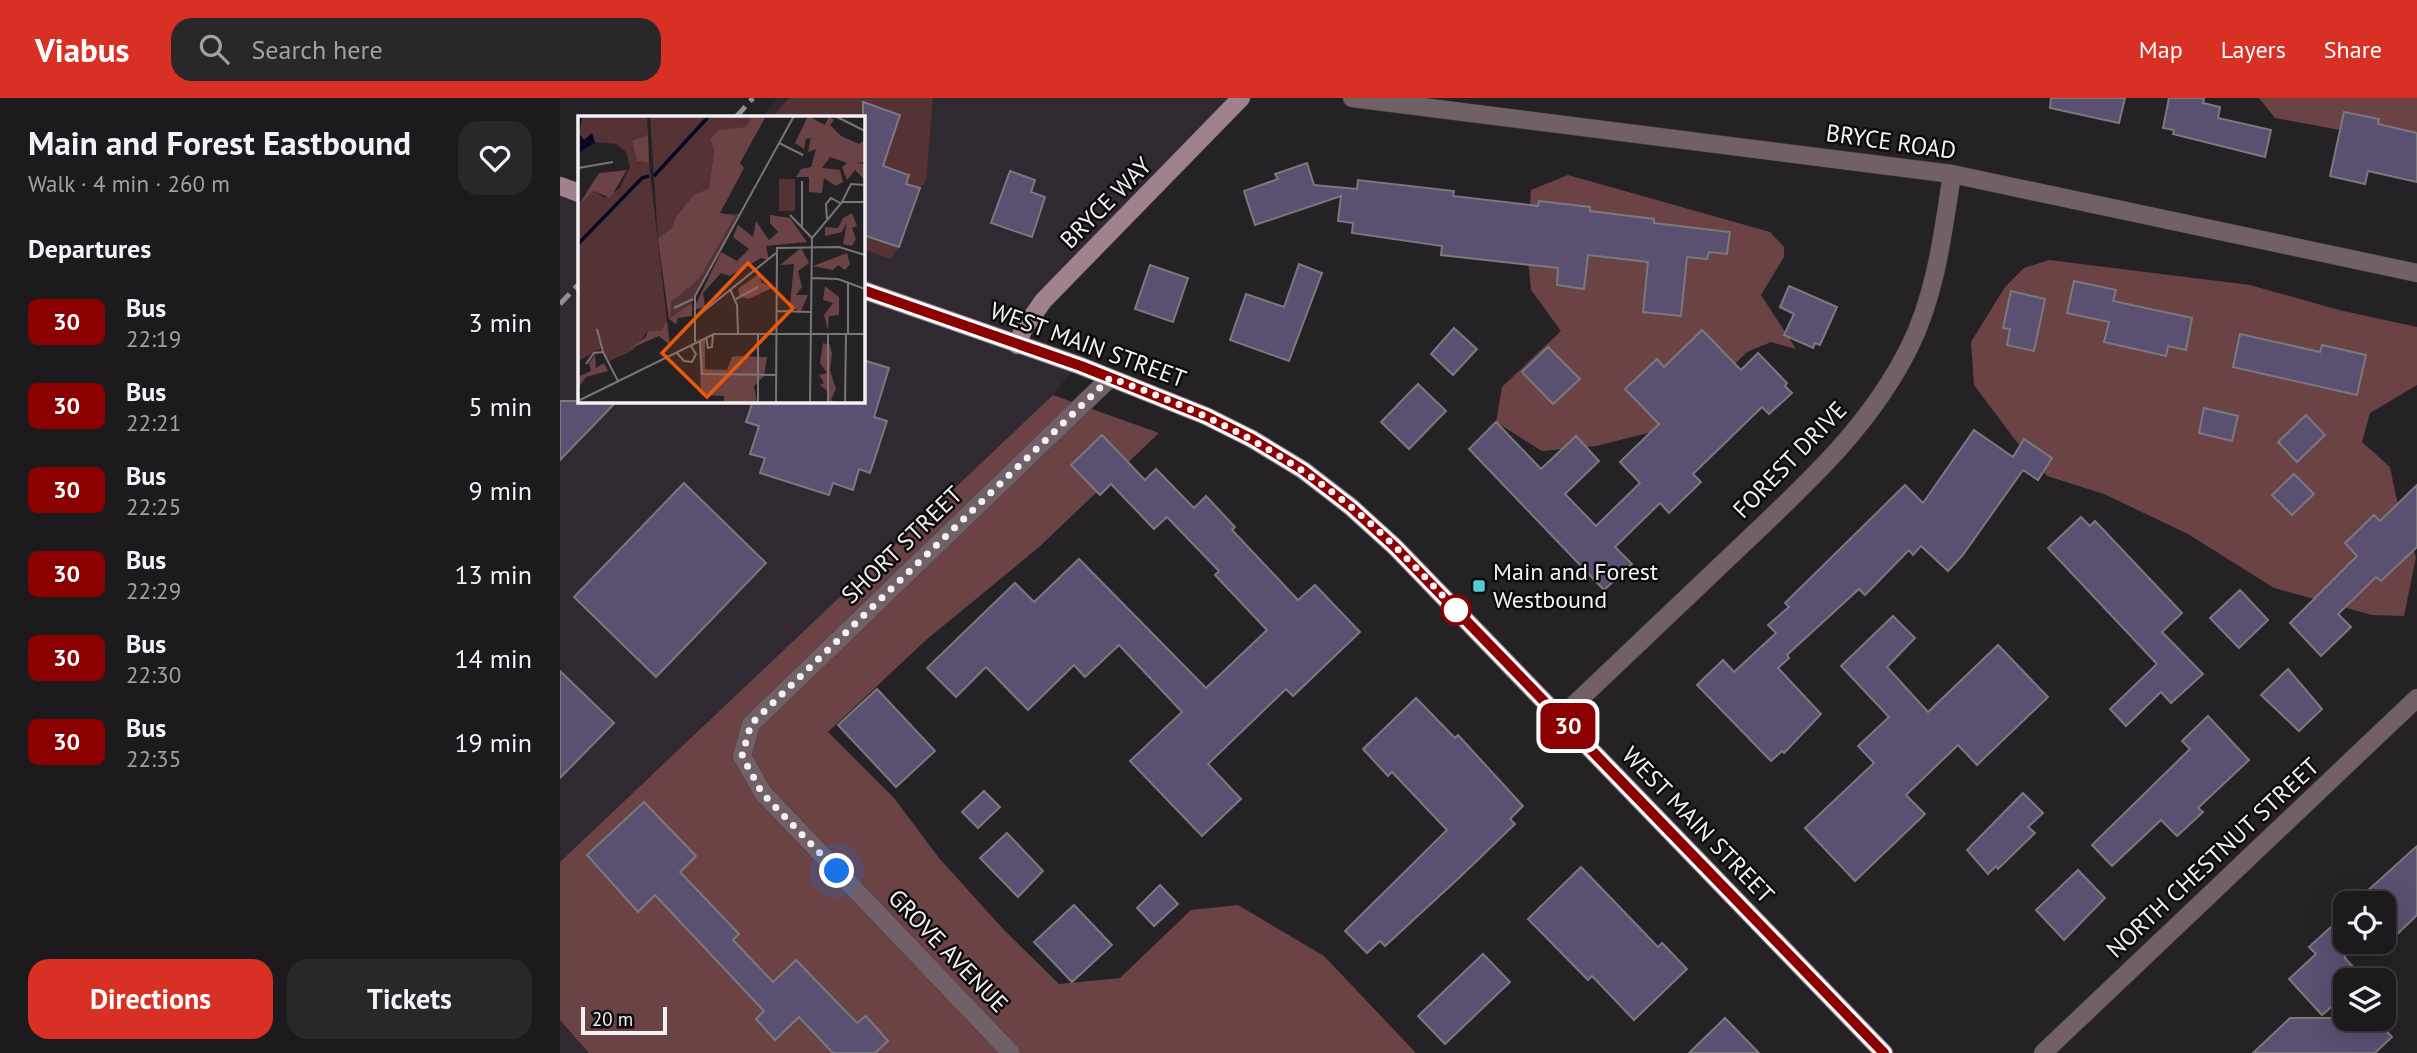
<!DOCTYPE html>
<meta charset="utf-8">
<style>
body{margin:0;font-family:"PT Sans",sans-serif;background:#292729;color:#f1f3f6;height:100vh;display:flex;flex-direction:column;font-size:26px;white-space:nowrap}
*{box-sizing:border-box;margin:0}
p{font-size:23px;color:#a0a1a3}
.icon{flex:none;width:38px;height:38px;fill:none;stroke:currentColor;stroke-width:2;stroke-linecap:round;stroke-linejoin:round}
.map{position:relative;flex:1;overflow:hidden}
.side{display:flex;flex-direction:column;background:#1c1a1c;width:560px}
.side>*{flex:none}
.badge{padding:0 14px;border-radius:10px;font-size:24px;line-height:46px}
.tools{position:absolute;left:1773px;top:793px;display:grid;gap:14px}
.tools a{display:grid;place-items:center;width:63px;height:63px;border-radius:14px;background:#1c1a1c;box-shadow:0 7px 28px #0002,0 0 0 2px #3a383b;font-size:35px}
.scale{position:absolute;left:21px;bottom:18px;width:86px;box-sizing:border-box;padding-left:7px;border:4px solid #f3f1f3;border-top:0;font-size:19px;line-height:24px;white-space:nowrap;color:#f3f1f3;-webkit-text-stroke:5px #0d0c0d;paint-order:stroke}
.you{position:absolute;width:35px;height:35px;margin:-18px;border:5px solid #fff;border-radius:50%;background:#1a73e8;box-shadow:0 0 0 10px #1a73e833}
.map>.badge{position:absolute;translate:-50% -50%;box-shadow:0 0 0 4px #fff}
h2{padding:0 28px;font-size:26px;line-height:63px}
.round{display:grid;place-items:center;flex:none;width:74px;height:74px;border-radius:21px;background:#292729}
.headline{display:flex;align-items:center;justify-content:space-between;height:119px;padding:0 28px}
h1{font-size:33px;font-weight:600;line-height:52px}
.button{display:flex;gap:14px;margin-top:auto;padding:14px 28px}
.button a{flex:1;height:80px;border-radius:21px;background:#d93025;color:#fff;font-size:28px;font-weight:600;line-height:80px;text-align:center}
.button a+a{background:#292729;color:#f1f3f6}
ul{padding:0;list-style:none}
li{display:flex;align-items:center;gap:21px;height:84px;padding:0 28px}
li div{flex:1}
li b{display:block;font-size:26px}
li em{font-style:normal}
li .badge{min-width:77px;font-weight:700;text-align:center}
header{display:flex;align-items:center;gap:42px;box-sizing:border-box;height:98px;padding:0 35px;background:#d93025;color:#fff}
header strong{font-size:33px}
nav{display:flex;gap:38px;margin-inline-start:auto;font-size:24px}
.search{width:490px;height:63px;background:#292729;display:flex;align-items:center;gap:18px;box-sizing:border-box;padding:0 24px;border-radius:21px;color:#a0a1a3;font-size:26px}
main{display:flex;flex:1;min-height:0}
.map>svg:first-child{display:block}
.built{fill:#312931}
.green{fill:#553233}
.forest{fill:#6c4345}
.building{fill:#5b4f72;stroke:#7a797d;stroke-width:2}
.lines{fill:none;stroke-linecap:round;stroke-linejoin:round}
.street-casing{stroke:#423f42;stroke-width:19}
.secondary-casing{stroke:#423f42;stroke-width:19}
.street{stroke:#726067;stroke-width:18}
.secondary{stroke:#9f828e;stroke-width:18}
.rail{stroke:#918e91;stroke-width:5;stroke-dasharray:14 7;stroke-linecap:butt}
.line-casing{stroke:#fff;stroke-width:16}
.line{stroke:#8b0000;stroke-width:10}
.walk{stroke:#f3f1f3;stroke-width:7;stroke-dasharray:0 12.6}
.poi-dot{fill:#52cdcf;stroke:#0d0c0d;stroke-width:2.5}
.stop-dot{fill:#fff;stroke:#8b0000;stroke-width:3.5}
.labels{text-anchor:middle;stroke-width:5;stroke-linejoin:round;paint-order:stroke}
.street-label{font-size:24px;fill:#f3f1f3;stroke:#0d0c0d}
.poi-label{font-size:24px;fill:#f3f1f3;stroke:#0d0c0d;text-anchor:start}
.inset-river{fill:none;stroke:#060824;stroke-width:3.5}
.inset-road{fill:none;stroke:#777577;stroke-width:2}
.view{fill:#e8590c;fill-opacity:0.15;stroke:#e8590c;stroke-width:3.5}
.inset-edge{fill:none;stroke:#f3f1f3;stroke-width:3.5}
</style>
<header>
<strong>Viabus</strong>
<div class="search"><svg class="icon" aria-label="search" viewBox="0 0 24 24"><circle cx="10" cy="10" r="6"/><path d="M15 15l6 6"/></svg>Search here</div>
<nav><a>Map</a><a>Layers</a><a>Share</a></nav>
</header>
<main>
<section class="side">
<div class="headline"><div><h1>Main and Forest Eastbound</h1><p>Walk · 4 min · 260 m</p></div><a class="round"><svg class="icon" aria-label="heart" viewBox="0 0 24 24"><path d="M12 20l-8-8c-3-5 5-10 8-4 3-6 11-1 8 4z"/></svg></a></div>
<h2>Departures</h2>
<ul>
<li><span class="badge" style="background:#8b0000;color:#fff">30</span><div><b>Bus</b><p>22:19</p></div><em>3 min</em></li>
<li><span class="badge" style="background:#8b0000;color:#fff">30</span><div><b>Bus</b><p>22:21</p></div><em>5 min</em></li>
<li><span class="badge" style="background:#8b0000;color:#fff">30</span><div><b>Bus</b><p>22:25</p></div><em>9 min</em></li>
<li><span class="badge" style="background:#8b0000;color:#fff">30</span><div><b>Bus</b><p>22:29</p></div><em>13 min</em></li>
<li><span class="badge" style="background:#8b0000;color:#fff">30</span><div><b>Bus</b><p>22:30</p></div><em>14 min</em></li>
<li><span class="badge" style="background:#8b0000;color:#fff">30</span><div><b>Bus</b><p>22:35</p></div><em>19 min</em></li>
</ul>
<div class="button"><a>Directions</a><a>Tickets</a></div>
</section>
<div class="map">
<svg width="1857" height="955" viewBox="0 0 1857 955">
<rect width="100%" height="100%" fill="#252225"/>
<g class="built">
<path d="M218 0H671L454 238 303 184V19H201Z"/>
<path d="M0 88 19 95V303H303V192L517 267 487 304 0 764Z"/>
<path d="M0 885 66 955H0Z"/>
</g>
<path class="green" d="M229 0H373L366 83 360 90 339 149 331 161 303 151V19H212Z"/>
<g class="forest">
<path d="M1699 0H1857V46L1715 20Z"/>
<path d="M1008 77 1210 134 1224 149V159L1201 197 1236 251 1211 244 1187 254 1112 329 1036 348 982 353 936 324 942 289 1001 233 971 192 967 152 971 92Z"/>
<path d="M1489 162 1690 187 1779 212 1857 229V287L1810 315 1802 344 1830 369 1839 412 1856 459 1844 518 1812 517 1714 490 1628 436 1544 396 1487 378 1456 343 1414 287 1411 244 1445 189 1464 170Z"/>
<path d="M493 297 599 335 478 450 366 542 268 634 334 700 379 760 444 832 499 886 560 880 631 812 678 807 764 858 856 955H29L0 922V764Z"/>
</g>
<g class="building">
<path d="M1491 0H1565L1559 25 1490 10Z"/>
<path d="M1609 0H1644L1643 5 1660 9 1658 20 1711 32 1705 59 1613 36 1614 32 1603 30Z"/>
<path d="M303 4 340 17 323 68 349 77 346 86 360 90 339 149 303 137Z"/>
<path d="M1784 14 1819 21 1818 26 1857 35V84L1808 73 1805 86 1770 78Z"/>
<path d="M747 65 754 87 797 91 798 82 894 93 893 98 978 108 979 103 1030 109V113L1094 121V125L1170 134 1167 156 1149 154 1147 161 1127 159 1121 218 1083 214 1088 164 1028 157 1024 191 997 187 998 170 881 157 882 148 792 135 793 125 778 123 781 98 695 127 684 93 718 81 715 76Z"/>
<path d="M450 73 475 82 471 94 485 99 472 139 431 125Z"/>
<path d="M739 166 762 175 729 263 670 242 686 196 724 209Z"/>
<path d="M590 167 628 180 613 224 575 211Z"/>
<path d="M1514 183 1556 192 1553 203 1632 220 1626 252 1608 248 1606 258 1544 244 1549 224 1507 215Z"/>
<path d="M1229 188 1277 209 1260 247 1255 245 1253 250 1224 237 1234 216 1220 209Z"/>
<path d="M1451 193 1485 201 1474 253 1447 247 1450 231 1443 230Z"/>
<path d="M894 230 917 251 893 277 871 256Z"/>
<path d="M1142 232 1181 272 1198 255 1227 285 1225 288 1232 295 1209 316 1202 309 1133 376 1141 384 1109 415 1100 405 1055 449 1072 466 1044 492 909 351 936 324 981 371 1016 338 1039 363 1005 396 1036 428 1080 385 1060 364 1099 326 1065 291 1097 261 1104 269Z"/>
<path d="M1680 236 1760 254 1762 247 1806 257 1797 297 1673 269Z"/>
<path d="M988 249 1020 281 993 306 962 274Z"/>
<path d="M303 262 329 270 314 319 327 323 310 375 299 371 293 392 273 385 269 397 200 375 205 360 190 356 199 328 186 324 193 303H303Z"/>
<path d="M858 286 886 313 849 351 821 324Z"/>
<path d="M0 303H57L0 362Z"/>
<path d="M1644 310 1678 318 1672 343 1639 335Z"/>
<path d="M1746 317 1765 337 1737 364 1718 344Z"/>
<path d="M1414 332 1453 359 1464 341 1492 360 1478 382 1463 372 1402 458 1388 473 1361 448 1353 457 1349 452 1305 497 1299 491 1227 557 1229 560 1218 570 1261 616 1224 655 1222 653 1211 663 1137 587 1163 562 1174 574 1216 535 1208 527 1229 509 1225 505 1345 387 1363 405Z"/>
<path d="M542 337 585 382 596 371 634 410 646 398 675 429 672 432 738 502 755 487 800 534 733 598 726 591 648 666 681 701 642 738 570 663 622 614 559 547 525 579 514 567 468 612 426 569 396 599 367 570 455 485 474 504 519 461 646 590 707 532 655 477 659 473 607 419 594 431 551 386 540 397 511 367Z"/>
<path d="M1734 376 1754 396 1732 417 1712 397Z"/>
<path d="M124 385 206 465 96 579 14 499Z"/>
<path d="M1857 387V449L1821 483 1816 479 1778 516 1791 529 1761 558 1730 525 1797 458 1785 445 1814 417 1820 423Z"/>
<path d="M1521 419 1530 428 1535 423 1622 515 1602 534 1643 576 1611 605 1601 594 1566 628 1550 611 1597 566 1488 450Z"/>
<path d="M1680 492 1708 522 1679 550 1650 520Z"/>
<path d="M1333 518 1355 540 1327 569 1368 614 1438 547 1488 599 1417 667 1398 647 1346 697 1365 716 1295 783 1245 730 1314 665 1298 648 1329 619 1281 568Z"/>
<path d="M1728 571 1762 611 1739 633 1701 597Z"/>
<path d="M0 573 54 625 0 680Z"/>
<path d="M317 591 375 653 336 689 278 627Z"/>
<path d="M856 600 895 640 898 637 963 708 950 721 955 726 900 779 825 848 820 843 807 855 785 833 887 732 832 674 828 678 803 651Z"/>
<path d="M1648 618 1689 662 1638 710 1643 714 1617 738 1601 722 1552 768 1532 747 1630 651 1622 643Z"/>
<path d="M424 693 440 709 418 730 402 714Z"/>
<path d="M1463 695 1483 715 1468 729 1475 735 1438 771 1436 768 1428 776 1407 752Z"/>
<path d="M84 704 136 758 120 774 179 836 173 842 213 884 236 862 297 925 306 918 328 943 315 955H273L239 919 215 942 196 921 204 913 95 797 78 814 27 757Z"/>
<path d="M447 735 483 773 458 799 420 760Z"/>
<path d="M1857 748V817L1829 844 1824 838V805H1794Z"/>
<path d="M1021 769 1098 849 1102 845 1127 871 1074 922 1032 878 1028 882 968 821Z"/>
<path d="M1518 772 1545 800 1504 842 1476 812Z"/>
<path d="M600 787 618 806 594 828 577 810Z"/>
<path d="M514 807 552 847 512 884 474 844Z"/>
<path d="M1785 816V860L1803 880 1785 882V897L1762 917 1729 881 1756 856 1749 849Z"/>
<path d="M923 856 950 884 885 946 858 918Z"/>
<path d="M1165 920 1199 955H1129Z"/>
<path d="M1730 920H1814L1832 939 1815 955H1693Z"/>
</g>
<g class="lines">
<g class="street-casing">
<g id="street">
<path d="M792 0 1392 76 1857 175"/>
<path d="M1000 620C1061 562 1121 505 1181 448 1245 387 1309 330 1349 250 1376 196 1383 135 1392 76"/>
<path d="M451 955 203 695 182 658 191 626 550 280"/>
<path d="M1483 955 1857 600"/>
</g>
</g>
<g class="secondary-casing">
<g id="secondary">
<path d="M0 88 19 95"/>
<path d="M303 192 521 268 646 318 692 341 743 372 791 409 835 449 1324 955"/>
<path d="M457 247 463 232 483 203 681 0"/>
</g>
</g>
<use href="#street" class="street"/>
<use href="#secondary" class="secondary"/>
<g class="rail">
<path d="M176 19 193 0"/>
<path d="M0 206 19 186"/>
</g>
</g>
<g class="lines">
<g class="line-casing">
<path id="line" d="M303 192 521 268 646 318 692 341 743 372 791 409 835 449 1324 955"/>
</g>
<use href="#line" class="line"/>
<path class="walk" d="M277 773 202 695 182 658 191 626 550 280C637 310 719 350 790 408 832 442 868 483 905 521L896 512"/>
</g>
<rect class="poi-dot" x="912" y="481" width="14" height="14" rx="3.5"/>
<circle class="stop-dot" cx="896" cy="512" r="14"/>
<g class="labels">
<g class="street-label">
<text transform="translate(1331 44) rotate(8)" y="8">BRYCE ROAD</text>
<text transform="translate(546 105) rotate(-45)" y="8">BRYCE WAY</text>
<text transform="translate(528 247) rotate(20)" y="8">WEST MAIN STREET</text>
<text transform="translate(1230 362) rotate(-46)" y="8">FOREST DRIVE</text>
<text transform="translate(342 447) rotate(-44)" y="8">SHORT STREET</text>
<text transform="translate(1138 727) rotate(46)" y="8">WEST MAIN STREET</text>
<text transform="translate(1653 760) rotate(-43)" y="8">NORTH CHESTNUT STREET</text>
<text transform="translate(388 853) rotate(46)" y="8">GROVE AVENUE</text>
</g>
<g class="poi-label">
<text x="933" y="482">Main and Forest<tspan x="933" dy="28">Westbound</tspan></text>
</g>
</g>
<g transform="translate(18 18)">
<rect width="287" height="287" fill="#252225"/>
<path d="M4 0H69L70 19 54 26 61 46 71 47 89 205 84 215H70L55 234 30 246 23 233 0 245V90L16 75 27 82 42 72 52 50 48 36 38 28 17 26 13 18 6 24 0 16ZM72 0H177L173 10 132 24 136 34 131 73 105 97 162 98 114 187 91 203 80 123ZM201 63H217V95H201Z" fill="#553233"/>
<path d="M188 0 162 47 166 52 142 97 157 100 121 163 93 186 92 202 114 187V200L100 202 98 208 91 203 80 123 95 111 97 102 117 78 131 73 136 34 132 24 141 14 168 11 174 1ZM230 0 247 9 251 0 256 4 252 9 263 20 281 28 287 24V46L277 47 287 48V64L277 54 269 64 264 51 269 47 252 41 244 52 262 54 265 66 258 70 246 62 244 77 231 76V61H218L223 53 233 51 238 33 230 36 233 22 228 23 226 33 217 27ZM70 19 71 47 59 45 54 25ZM49 54 32 82 16 75 0 90 21 57ZM274 97 279 110 274 112 278 123 274 130 265 128 269 106 264 116 247 120V111L260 112 265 102ZM192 99 212 102 229 126 188 130 191 144 183 142 152 160 143 157 125 177 127 191 115 194 143 136 159 145 171 133 155 121 160 109 175 121 178 105 191 124 200 116 192 107ZM223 132 231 147 220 155 224 171 218 179H230L222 197 212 188 216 148 202 149ZM269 137 272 148 267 154 260 149 255 154 235 150ZM182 157 183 166 194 172 171 183 161 180 160 173ZM247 170 261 181V199L251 200 250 214 246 199 255 187 245 184ZM89 205 92 229 81 220 49 234 68 221 70 215H83ZM127 223V253L149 254 154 241 160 240 189 241 186 260 176 270 179 287H146V280L123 279 121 227ZM245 227 252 229 254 238 252 254 258 273 253 284 260 287H249V275L242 269 246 267 241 259 249 257 242 247ZM17 239 18 252 26 247 30 255 8 261 0 272V254L2 260 13 255 11 247Z" fill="#6c4345"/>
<path d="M0 0H4L1 18 6 24 14 17 17 26 0 38Z" fill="#060824"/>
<path class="inset-river" d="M76 60 131 0M0 128 64 62 71 60"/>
<path class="inset-road" d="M257 0 287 15M201 27 225 39M0 52 35 46M224 65V111M264 86 273 68 287 69M212 99 234 122M249 103 248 88 253 82 262 87M234 162 260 163 287 173M270 166V218M152 173 159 189 160 217M158 183 180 171M96 192 115 183M198 195 233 196M116 203 198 137M19 213 25 236M128 221 130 232 134 231 135 218M122 225 124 258 198 259M117 226V180L216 0M98 236 106 245 114 246 118 238 113 230M8 248 16 237 25 236 40 265M0 285 136 218H287M180 287V218M198 287 199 132 261 131 287 139M232 287 234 122 264 86H287M250 287V218M267 287 268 218"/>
<path class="view" d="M170 147 215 192 129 281 84 237Z"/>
<rect width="287" height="287" class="inset-edge"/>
</g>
</svg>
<div class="tools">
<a><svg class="icon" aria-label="locate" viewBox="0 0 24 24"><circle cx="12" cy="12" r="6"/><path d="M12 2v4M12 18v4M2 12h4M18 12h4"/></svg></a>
<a><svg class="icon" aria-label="layers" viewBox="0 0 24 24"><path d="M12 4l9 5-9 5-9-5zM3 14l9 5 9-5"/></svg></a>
</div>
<div class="scale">20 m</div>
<div class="you" style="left:277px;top:773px"></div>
<b class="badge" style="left:1008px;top:628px;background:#8b0000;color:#fff">30</b>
</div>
</main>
